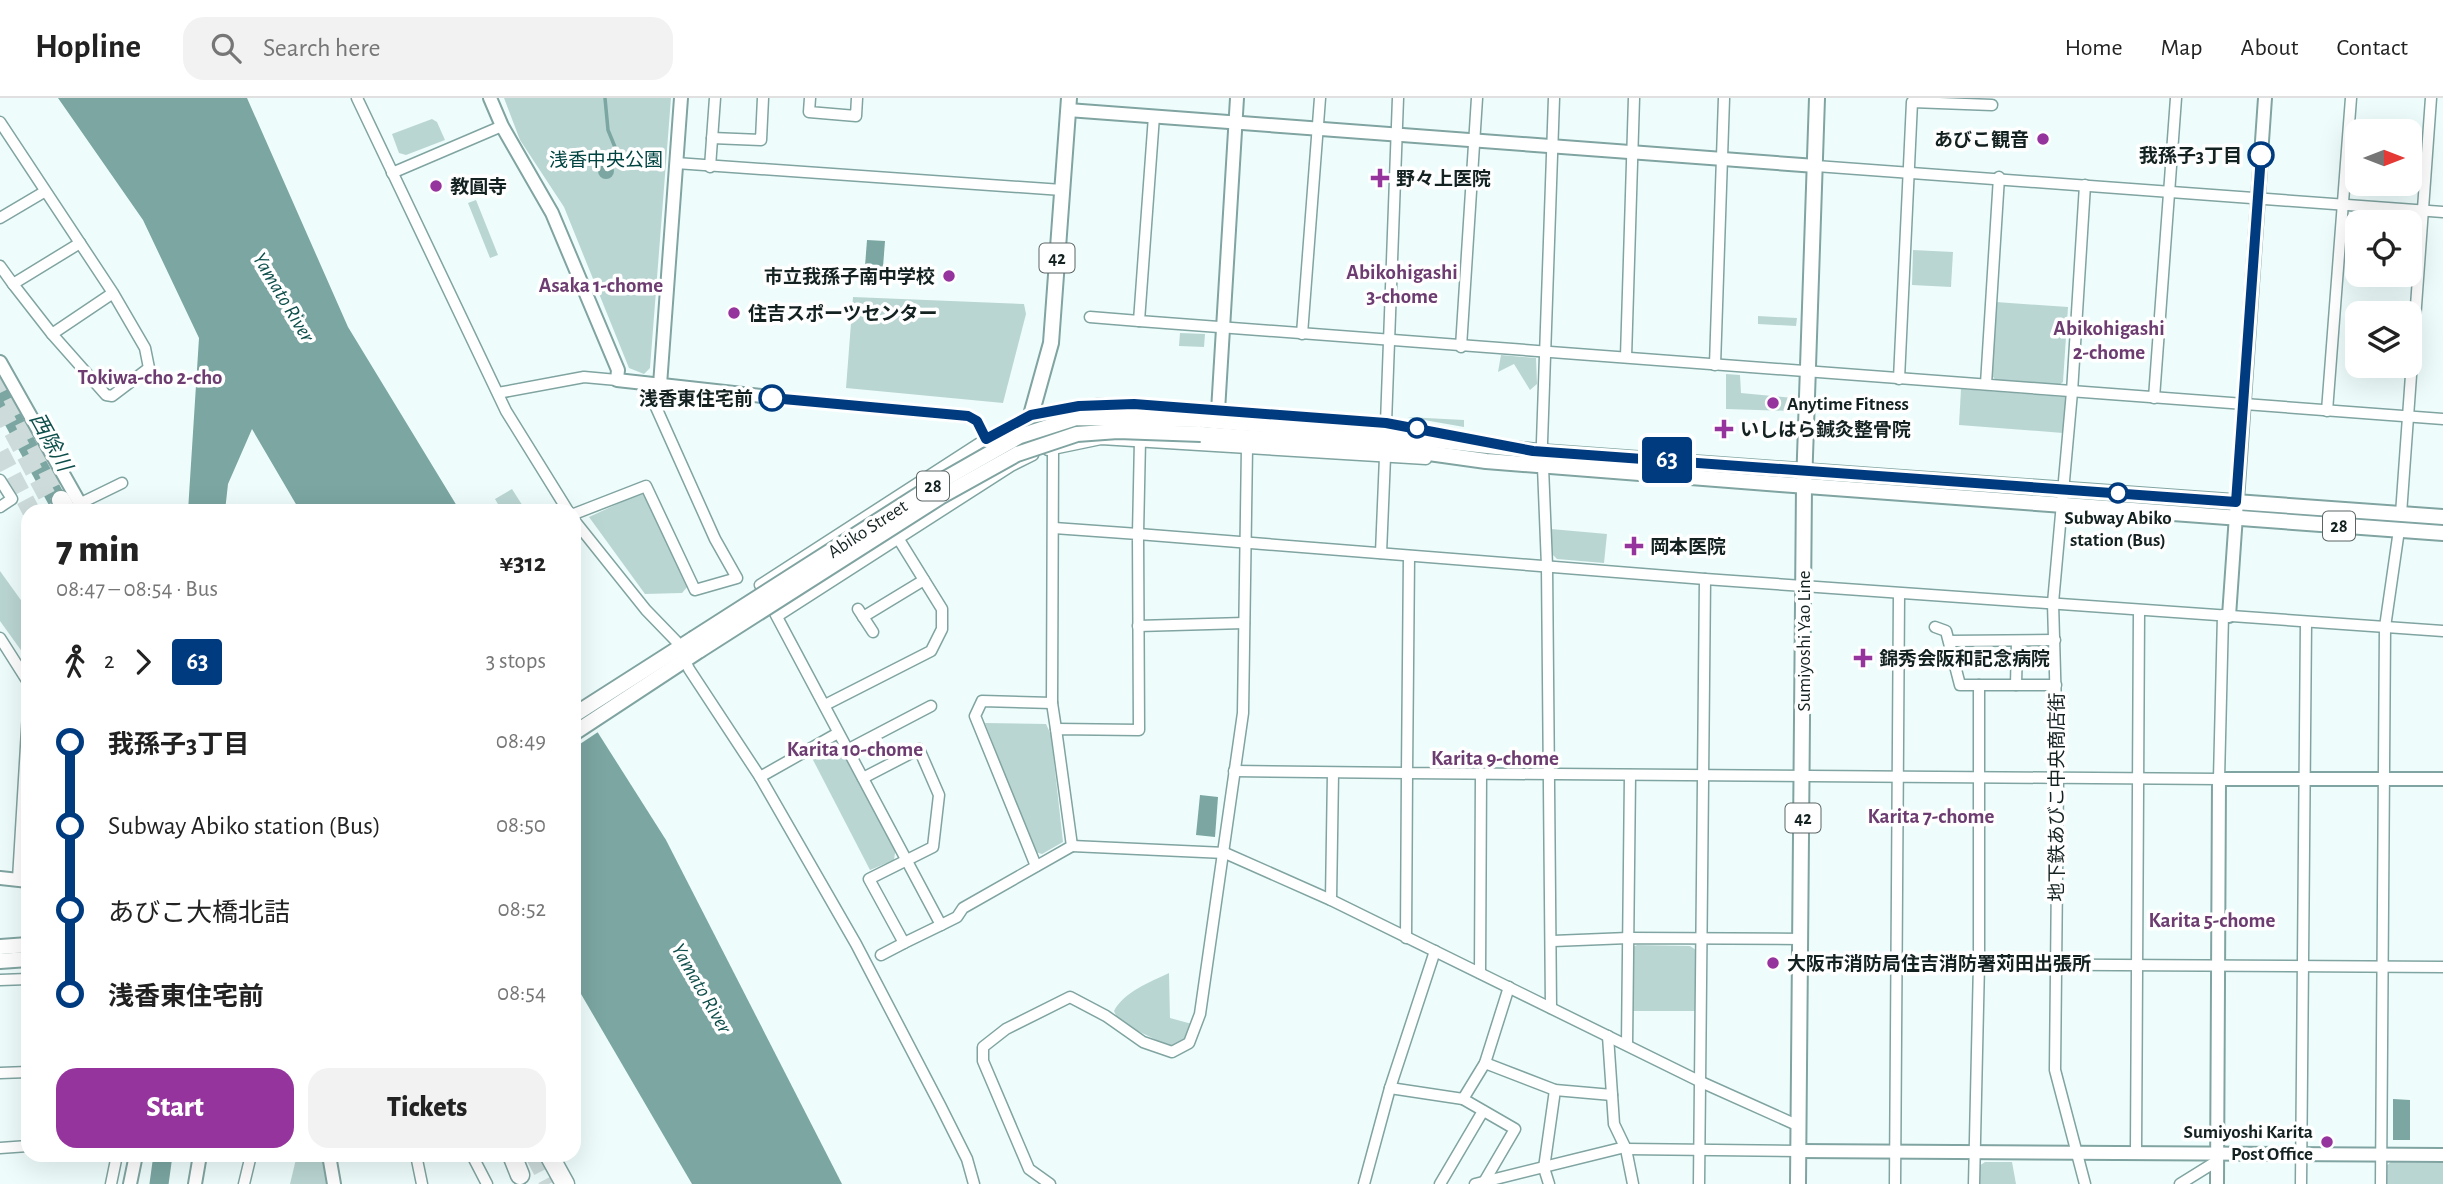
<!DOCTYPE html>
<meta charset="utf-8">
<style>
body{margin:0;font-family:"Alegreya Sans","Noto Sans JP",sans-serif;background:#f2f2f2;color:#222;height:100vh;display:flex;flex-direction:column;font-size:26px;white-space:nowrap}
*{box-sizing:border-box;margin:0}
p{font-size:23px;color:#767676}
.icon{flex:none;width:38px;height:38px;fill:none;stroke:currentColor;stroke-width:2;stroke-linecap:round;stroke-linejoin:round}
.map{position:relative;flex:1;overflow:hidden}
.side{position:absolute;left:21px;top:406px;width:560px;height:658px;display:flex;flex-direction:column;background:#fff;border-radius:21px;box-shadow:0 7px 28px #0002}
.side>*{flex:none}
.badge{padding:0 14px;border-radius:5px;font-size:24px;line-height:46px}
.needle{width:46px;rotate:90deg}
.buttons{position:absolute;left:2345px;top:21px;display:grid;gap:14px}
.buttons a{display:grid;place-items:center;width:77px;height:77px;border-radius:14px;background:#fff;box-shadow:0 7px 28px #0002;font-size:35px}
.map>.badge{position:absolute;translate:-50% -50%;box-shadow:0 0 0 4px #fff}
.legs{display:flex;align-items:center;gap:10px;height:77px;padding:0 35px;font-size:23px}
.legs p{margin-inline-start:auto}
.head{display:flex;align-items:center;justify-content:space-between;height:119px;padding:0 35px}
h1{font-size:38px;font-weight:800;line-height:52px}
.cta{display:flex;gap:14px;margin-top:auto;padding:14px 35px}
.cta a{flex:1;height:80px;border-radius:21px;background:#94349c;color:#fff;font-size:28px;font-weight:800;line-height:80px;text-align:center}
.cta a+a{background:#f2f2f2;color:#222}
ul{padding:0 35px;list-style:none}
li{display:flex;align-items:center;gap:24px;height:84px;font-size:26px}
li i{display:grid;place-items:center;width:10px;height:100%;margin:0 9px;background:currentColor}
li i::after{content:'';width:18px;height:18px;margin:-9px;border:5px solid;border-radius:50%;background:#fff}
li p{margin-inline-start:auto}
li:first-child i{background:linear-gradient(#0000 50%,currentColor 0)}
li:last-child i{background:linear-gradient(currentColor 50%,#0000 0)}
header{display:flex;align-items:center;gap:42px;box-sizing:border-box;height:98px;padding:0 35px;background:#fff;border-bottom:2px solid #e0e0e0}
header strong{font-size:33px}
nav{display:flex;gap:38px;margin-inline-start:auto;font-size:24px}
.search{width:490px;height:63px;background:#f2f2f2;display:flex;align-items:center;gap:18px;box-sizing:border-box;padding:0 24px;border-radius:21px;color:#767676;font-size:26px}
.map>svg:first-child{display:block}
.green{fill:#bad6d3}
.water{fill:#7ba6a2}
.pier{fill:#eefdfc}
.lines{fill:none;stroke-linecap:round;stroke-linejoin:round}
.stream{stroke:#7ba6a2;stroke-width:3.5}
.river{stroke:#7ba6a2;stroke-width:19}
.motorway-tunnel{stroke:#cddcdb;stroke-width:18;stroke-dasharray:18 9;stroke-linecap:butt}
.minor-casing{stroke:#80a4a1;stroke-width:13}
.tertiary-casing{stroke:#80a4a1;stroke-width:16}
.primary-casing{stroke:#80a4a1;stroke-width:18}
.motorway-casing{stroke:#80a4a1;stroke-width:21}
.minor{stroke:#fff;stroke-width:10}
.tertiary{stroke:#fff;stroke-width:12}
.primary{stroke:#fff;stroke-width:14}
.motorway{stroke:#fff;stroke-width:18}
.primary-bridge-casing{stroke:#80a4a1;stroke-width:18;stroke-linecap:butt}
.primary-bridge{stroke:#fff;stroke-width:14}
.line-1-casing{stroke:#fff;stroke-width:16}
.line-1{stroke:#003b80;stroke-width:10}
.poi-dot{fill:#94349c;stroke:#fff;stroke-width:2.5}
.stop-1-dot{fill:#fff;stroke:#003b80;stroke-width:3.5}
.labels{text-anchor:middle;stroke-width:7;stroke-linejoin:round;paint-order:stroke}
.shield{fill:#fff;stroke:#5a6464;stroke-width:2}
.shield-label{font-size:18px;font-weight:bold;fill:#142221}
.poi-label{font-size:19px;font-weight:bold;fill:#142221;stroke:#fff;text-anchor:start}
.stop-label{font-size:19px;font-weight:bold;fill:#142221;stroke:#fff;text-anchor:end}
.park-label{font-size:19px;fill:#004441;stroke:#fff}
.street-label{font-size:19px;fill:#142221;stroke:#fff}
.neighbourhood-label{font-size:21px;font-weight:bold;fill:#6d3c70;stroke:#fff}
.water-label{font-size:21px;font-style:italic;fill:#0e4f4b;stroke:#fff}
</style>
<header>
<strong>Hopline</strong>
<div class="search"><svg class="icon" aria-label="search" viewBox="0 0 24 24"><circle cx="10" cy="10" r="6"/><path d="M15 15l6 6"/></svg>Search here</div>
<nav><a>Home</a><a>Map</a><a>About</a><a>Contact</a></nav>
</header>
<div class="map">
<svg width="2443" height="1086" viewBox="0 0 2443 1086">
<rect width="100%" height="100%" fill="#eefdfc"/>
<g class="green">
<path d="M504 0H671L650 270 644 276 629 270 564 109 520 42Z"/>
<path d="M432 21 437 24 445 42 406 57 399 55 392 36Z"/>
<path d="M476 102 498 157 490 160 468 105Z"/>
<path d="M1913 152 1953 154 1951 189 1912 187Z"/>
<path d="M853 199 1024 206 1026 216 1003 305 846 290Z"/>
<path d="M1996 204 2068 209 2063 284 2059 287 1996 282 1991 277Z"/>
<path d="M1758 218 1797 220 1796 228 1758 226Z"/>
<path d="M1180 235 1205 236 1204 249 1179 248Z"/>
<path d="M1501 257 1536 260 1537 286 1530 292 1514 266 1498 274Z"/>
<path d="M1726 276 1740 277 1741 295 1793 300 1791 313 1726 311Z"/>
<path d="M1961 291 2066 299 2063 335 1959 327Z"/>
<path d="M1407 319 1464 322V329Z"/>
<path d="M512 391 526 413H502L495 401Z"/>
<path d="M643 394 688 488 682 495 645 496 589 419Z"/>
<path d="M1551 431 1607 436 1604 465 1557 461 1551 455Z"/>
<path d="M0 473 28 512V562L0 523Z"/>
<path d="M985 625 1046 626 1051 637 1063 744 1042 756 1035 754Z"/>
<path d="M835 645 839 647 896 748 894 762 870 772 811 658Z"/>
<path d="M1637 847 1690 848 1696 852 1695 913H1633V849Z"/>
<path d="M1169 875 1170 920 1192 926 1183 944 1169 948 1119 924 1114 913C1124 894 1150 884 1169 875Z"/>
<path d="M297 1057H322L328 1086H290Z"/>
<path d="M1985 1064H2012L2016 1086H1979V1068Z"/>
<path d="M2391 1064 2443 1065V1086H2385L2386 1068Z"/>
</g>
<g class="water">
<path d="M58 0H247L348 229 460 413H300L252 331 228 386 225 413H188L199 240 143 122Z"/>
<circle cx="606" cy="73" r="8"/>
<path d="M867 142 885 143 882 182 864 181Z"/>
<path d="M574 597 666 742 842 1086H692L574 884Z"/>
<path d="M1200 697 1218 699 1215 739 1196 737Z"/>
<path d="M2393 1001 2410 1002V1042H2393Z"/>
</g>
<path class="pier" d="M581 601 601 632 574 650V606Z"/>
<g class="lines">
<path class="stream" d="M605 0 608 32 617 54 611 65"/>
<g class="river">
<path d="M0 298 63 413"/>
<path d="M159 1086 163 1057"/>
</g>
<g class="motorway-tunnel">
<path d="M0 275 61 402"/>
<path d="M0 310 55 413"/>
<path d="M0 354 31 413"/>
<path d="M534 1057 549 1086"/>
</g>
<g class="minor-casing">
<g id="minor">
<path d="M357 0 506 313 568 413"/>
<path d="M810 0 809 14 856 18 857 0"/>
<path d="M1154 18 1139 223 2443 321"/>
<path d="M0 24 113 195 145 250 149 270 112 298 106 297 52 236 113 195"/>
<path d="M712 40 761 42 763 0"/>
<path d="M676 65 1062 92"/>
<path d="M1816 68 2443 114"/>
<path d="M710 69 715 0"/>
<path d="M392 75 502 28"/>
<path d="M0 120 44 94"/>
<path d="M0 168 13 186 80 145"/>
<path d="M13 186 52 236"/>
<path d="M1090 219 1139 223"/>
<path d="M1302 236 1320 0"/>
<path d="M1461 249 1477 0"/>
<path d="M1626 259 1634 0"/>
<path d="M1715 267 1724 0"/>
<path d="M1899 281 1912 4 1992 7"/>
<path d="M1986 286 1999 79"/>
<path d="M498 295 584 279 617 282"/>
<path d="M771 299 968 319 977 323 986 341"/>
<path d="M2154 300 2176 0"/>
<path d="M2327 313 2351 0"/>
<path d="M1386 325 1398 0"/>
<path d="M1140 342 1138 436 1705 481 2443 533"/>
<path d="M1053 351 1052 605 1056 631"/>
<path d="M1048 352 1101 341 1426 361"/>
<path d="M0 382 12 401 0 409"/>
<path d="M79 406 122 385"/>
<path d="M574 416 646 388 695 492 737 480 715 441 655 307 660 287"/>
<path d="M2401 416 2431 0"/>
<path d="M574 422 646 512 676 543 689 571 760 679 856 846 940 1007 967 1061 974 1086"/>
<path d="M1054 430 1138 436 1139 632 1056 631 1072 748 963 810 957 819 941 827 760 487 986 341 1031 317 1098 306H1134L1386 325 1456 339"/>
<path d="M1381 455 1385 359"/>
<path d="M1409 458 1407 675 2219 681 2223 517"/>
<path d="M858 511 873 534"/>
<path d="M779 517 1011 368 1033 357"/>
<path d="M863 519 924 482"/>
<path d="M1138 528 1244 525"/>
<path d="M1935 529 1946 533 1960 587H2056"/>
<path d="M0 540 28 584"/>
<path d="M1949 543 2055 542"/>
<path d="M2016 587 2017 543"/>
<path d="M825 607 931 553 942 531V511L898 440"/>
<path d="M847 652 931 608"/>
<path d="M1234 673 1407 675 1406 840"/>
<path d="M760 679 838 635"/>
<path d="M863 680 919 651 939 697 933 749 869 781 904 845 941 827"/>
<path d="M1072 748 1225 755 1331 802 1701 984 1799 1028"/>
<path d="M1036 768 975 618 982 603 1052 605"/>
<path d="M18 781 28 615"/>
<path d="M1331 802 1333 675"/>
<path d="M1553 843 1628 840 1802 841"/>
<path d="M881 857 904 845"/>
<path d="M1801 865 2443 869"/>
<path d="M1480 875 1481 675"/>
<path d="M0 882 28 881"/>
<path d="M1551 910 1547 468 1542 344 1554 0"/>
<path d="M1608 938 1614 1026 1626 1051 1633 1086"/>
<path d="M1627 947 1630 677"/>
<path d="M1485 965 1555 992 1612 997"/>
<path d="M0 975 28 974"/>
<path d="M1390 990 1463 1001 1485 965 1509 889"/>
<path d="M1463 1001 1515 1031 1484 1084"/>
<path d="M0 1050 28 1048"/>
<path d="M1626 1051 1799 1053"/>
<path d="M2136 1054 2139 513"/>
<path d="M416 1057 422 1086"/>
<path d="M472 1057 487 1086"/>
<path d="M111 1086 117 1057"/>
<path d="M244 1086 251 1057"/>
<path d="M1050 1086 1029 1071 983 963V949L1006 931 1070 899 1106 918 1143 944 1172 954 1189 945 1200 916 1243 615 1247 349"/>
<path d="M1364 1086 1390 990 1435 853"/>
<path d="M1440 1086 1483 1013"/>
<path d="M1475 1086 1625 1049"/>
<path d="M1549 1086 1544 1070 1555 992"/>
<path d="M1699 1086 1705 481"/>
<path d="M1895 1086 1899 496"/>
<path d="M1974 1086 1979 865V587"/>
<path d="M2085 1086 2055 972 2058 680 2053 505 2072 294 2085 87"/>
<path d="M2180 1086 2217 1063"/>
<path d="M2301 1086 2306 524"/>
<path d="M2381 1086 2385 529 2399 432"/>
</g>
</g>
<g class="tertiary-casing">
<g id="tertiary">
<path d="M490 0 502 28 552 115 618 272 617 282 771 299"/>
<path d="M1068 12 1816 68"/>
<path d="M0 264 84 413"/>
<path d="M660 287 681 0"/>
<path d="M1218 313 1237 0"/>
<path d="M2229 518 2265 0"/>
<path d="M0 780 28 783"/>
<path d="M1799 1053 2443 1057"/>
<path d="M329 1057 334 1086"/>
<path d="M130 1086 136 1057"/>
<path d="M195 1086 200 1057"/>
<path d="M2217 1086 2219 681H2443"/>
</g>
</g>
<g class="primary-casing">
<g id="primary">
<path d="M1031 317 1051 245 1069 0"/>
<path d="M1200 322 1386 337 1542 354 2443 419"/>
<path d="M1201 336 1386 349 1486 363 1780 386 2443 435"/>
<path d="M574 617 693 541"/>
<path d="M574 635 700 552"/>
<path d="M0 849 28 847"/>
<path d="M0 863 28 861"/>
<path d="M1798 1086 1804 388 1817 0"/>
</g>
</g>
<g class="motorway-casing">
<g id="motorway">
<path d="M61 402 67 413"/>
<path d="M512 1057 520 1077"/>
<path d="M549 1057 565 1086"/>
</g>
</g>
<use href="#minor" class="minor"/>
<use href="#tertiary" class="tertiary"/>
<use href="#primary" class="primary"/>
<use href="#motorway" class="motorway"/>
<g class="primary-bridge-casing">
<g id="primary-bridge">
<path d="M693 541 934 387 1020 338 1076 320 1200 322"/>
<path d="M700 552 940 399 1017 356 1077 336 1118 333 1201 336"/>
</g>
</g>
<use href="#primary-bridge" class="primary-bridge"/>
</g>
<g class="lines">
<g class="line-1-casing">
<path id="line-1" d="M772 300 968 318 977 323 986 341 1031 317 1079 308 1134 306 1386 325 1533 353 2236 404 2261 57"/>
</g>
<use href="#line-1" class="line-1"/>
</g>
<g class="poi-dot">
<circle cx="2043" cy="41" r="7"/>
<path d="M1376.5 69.5h7v7h7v7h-7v7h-7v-7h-7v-7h7z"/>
<circle cx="436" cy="88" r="7"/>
<circle cx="949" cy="178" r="7"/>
<circle cx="734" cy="215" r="7"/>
<circle cx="1773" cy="305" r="7"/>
<path d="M1720.5 320.5h7v7h7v7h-7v7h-7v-7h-7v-7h7z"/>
<path d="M1630.5 437.5h7v7h7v7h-7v7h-7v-7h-7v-7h7z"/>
<path d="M1859.5 549.5h7v7h7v7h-7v7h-7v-7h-7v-7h7z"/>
<circle cx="1773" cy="865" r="7"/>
<circle cx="2327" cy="1044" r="7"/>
</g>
<g class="stop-1-dot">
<circle cx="2261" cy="57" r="12"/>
<circle cx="772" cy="300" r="12"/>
<circle cx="1417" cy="330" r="9"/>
<circle cx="2118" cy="395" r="9"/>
</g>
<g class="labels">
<g class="shield">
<rect x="1039.5" y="145.5" width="35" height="29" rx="5"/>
<rect x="917" y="373.5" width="32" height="29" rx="5"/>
<rect x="2323" y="413.5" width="32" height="29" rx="5"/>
<rect x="1785.5" y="705.5" width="35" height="29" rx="5"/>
</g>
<g class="shield-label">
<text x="1057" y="166">42</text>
<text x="933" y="394">28</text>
<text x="2339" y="434">28</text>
<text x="1803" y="726">42</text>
</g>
<g class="poi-label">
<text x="2029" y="48" text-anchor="end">あびこ観音</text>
<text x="1396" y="87">野々上医院</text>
<text x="450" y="95">教圓寺</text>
<text x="935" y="185" text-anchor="end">市立我孫子南中学校</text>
<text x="748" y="222">住吉スポーツセンター</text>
<text x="1787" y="312">Anytime Fitness</text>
<text x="1740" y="338">いしはら鍼灸整骨院</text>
<text x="1650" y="455">岡本医院</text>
<text x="1879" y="567">錦秀会阪和記念病院</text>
<text x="1787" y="872">大阪市消防局住吉消防署苅田出張所</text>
<text x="2313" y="1040" text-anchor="end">Sumiyoshi Karita<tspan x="2313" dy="22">Post Office</tspan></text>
</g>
<g class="stop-label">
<text x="2242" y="64">我孫子3丁目</text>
<text x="753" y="307">浅香東住宅前</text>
<text x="2118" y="426" text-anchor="middle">Subway Abiko<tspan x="2118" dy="22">station (Bus)</tspan></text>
</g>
<g class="park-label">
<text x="606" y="68">浅香中央公園</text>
</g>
<g class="street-label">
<text transform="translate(867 430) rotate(-33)" y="7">Abiko Street</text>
<text transform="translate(1803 543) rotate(-90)" y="7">Sumiyoshi Yao Line</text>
<text transform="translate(2056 699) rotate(-90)" y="7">地下鉄あびこ中央商店街</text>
</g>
<g class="neighbourhood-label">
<text x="1402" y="181">Abikohigashi<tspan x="1402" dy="24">3-chome</tspan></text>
<text x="601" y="194">Asaka 1-chome</text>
<text x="2109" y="237">Abikohigashi<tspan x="2109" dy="24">2-chome</tspan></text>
<text x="150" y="286">Tokiwa-cho 2-cho</text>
<text x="855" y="658">Karita 10-chome</text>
<text x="1495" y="667">Karita 9-chome</text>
<text x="1931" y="725">Karita 7-chome</text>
<text x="2212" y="829">Karita 5-chome</text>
</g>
<g class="water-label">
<text transform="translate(284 199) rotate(59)" y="7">Yamato River</text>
<text transform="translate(51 344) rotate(61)" y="7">西除川</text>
<text transform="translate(702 890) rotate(60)" y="7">Yamato River</text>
</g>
</g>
</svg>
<div class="buttons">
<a><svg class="needle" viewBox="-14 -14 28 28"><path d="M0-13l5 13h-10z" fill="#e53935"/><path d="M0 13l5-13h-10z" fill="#767676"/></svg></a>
<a><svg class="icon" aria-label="locate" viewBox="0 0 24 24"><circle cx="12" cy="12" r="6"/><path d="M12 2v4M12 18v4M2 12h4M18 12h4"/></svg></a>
<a><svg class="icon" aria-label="layers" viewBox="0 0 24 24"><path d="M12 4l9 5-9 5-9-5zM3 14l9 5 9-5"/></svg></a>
</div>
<b class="badge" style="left:1667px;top:362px;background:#003b80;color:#fff">63</b>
<section class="side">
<div class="head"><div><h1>7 min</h1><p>08:47 – 08:54 · Bus</p></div><b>¥312</b></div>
<div class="legs"><svg class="icon" aria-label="walk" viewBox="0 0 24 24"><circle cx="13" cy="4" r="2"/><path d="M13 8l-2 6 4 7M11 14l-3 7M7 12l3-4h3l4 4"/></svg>2<svg class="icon" aria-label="forward" viewBox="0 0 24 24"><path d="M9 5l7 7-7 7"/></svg><b class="badge" style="background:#003b80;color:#fff">63</b><p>3 stops</p></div>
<ul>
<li><i style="color:#003b80"></i><b>我孫子3丁目</b><p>08:49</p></li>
<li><i style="color:#003b80"></i><span>Subway Abiko station (Bus)</span><p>08:50</p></li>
<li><i style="color:#003b80"></i><span>あびこ大橋北詰</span><p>08:52</p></li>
<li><i style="color:#003b80"></i><b>浅香東住宅前</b><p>08:54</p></li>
</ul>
<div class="cta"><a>Start</a><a>Tickets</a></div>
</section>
</div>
